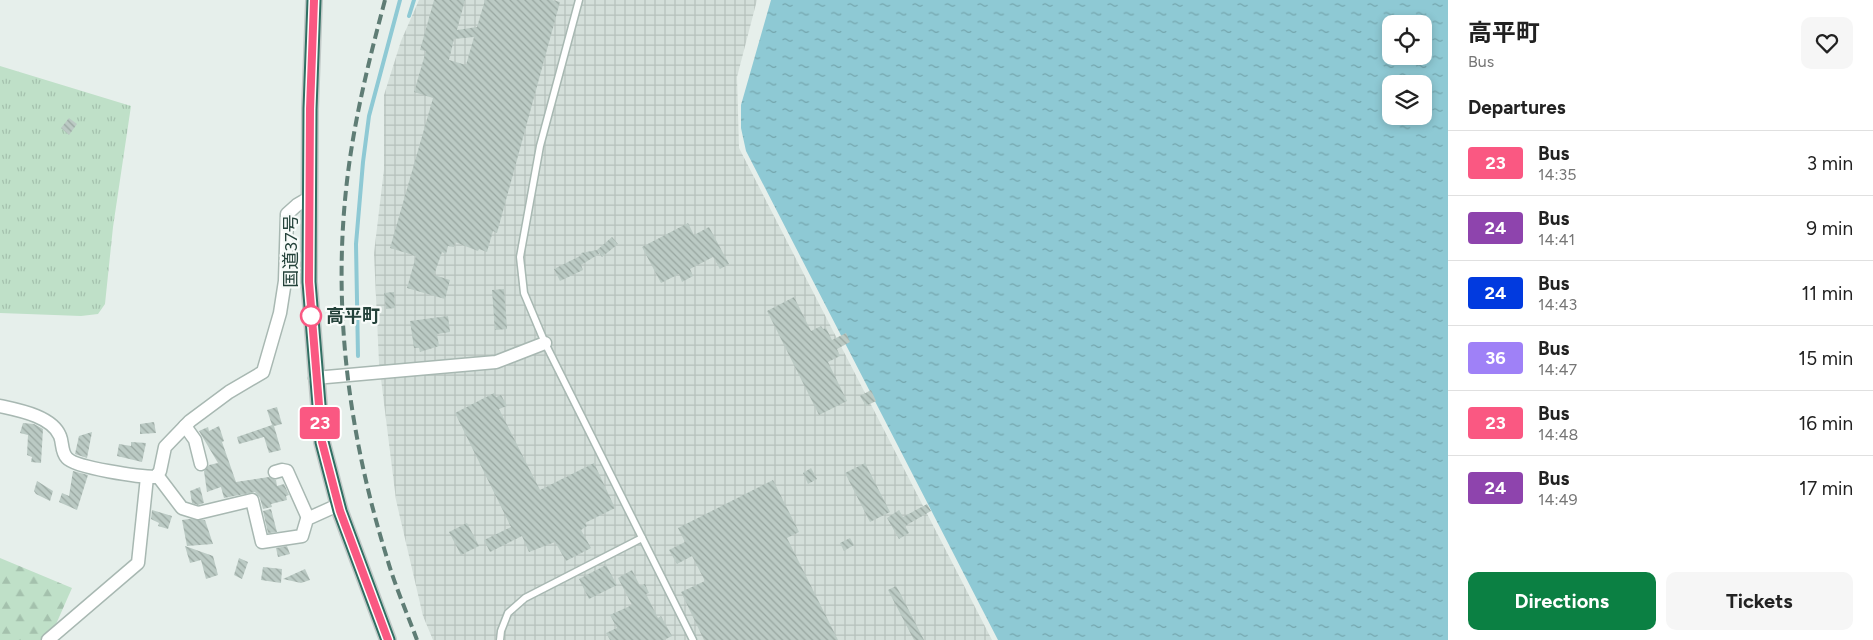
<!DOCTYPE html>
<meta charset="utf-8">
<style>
body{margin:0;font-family:Figtree,"Noto Sans JP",sans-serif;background:#f6f6f6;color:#222;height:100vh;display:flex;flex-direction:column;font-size:19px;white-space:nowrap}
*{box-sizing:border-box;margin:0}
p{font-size:16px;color:#767676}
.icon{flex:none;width:28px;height:28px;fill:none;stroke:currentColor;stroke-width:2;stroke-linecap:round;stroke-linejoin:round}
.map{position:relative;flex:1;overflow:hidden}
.details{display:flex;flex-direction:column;background:#fff;width:425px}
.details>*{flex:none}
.badge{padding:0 10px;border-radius:4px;font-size:18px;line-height:32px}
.controls{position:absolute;left:1382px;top:15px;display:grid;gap:10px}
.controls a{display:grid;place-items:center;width:50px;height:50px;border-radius:10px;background:#fff;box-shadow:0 2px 8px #0003;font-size:25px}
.map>.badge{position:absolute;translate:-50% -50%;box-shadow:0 0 0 2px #fff}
h2{padding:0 20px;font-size:19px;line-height:45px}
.round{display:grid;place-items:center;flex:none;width:52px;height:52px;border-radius:10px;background:#f6f6f6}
.overview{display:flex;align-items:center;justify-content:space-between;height:85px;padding:0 20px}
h1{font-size:24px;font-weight:700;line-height:38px}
.action{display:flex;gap:10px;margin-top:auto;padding:10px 20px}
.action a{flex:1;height:58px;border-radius:10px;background:#0b8043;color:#fff;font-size:20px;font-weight:700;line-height:58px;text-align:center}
.action a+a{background:#f6f6f6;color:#222}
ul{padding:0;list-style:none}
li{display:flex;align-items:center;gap:15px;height:65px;padding:0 20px;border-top:1px solid #e0e0e0}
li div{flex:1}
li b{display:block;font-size:19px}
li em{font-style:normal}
li .badge{min-width:55px;font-weight:700;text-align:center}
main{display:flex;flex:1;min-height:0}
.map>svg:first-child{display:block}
.industrial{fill:url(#industrial-grid)}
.grass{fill:url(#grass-tufts)}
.forest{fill:url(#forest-firs)}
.water{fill:url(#water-ripples);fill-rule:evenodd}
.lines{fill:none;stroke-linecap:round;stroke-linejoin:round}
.stream{stroke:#8ec9d4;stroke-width:4}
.building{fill:url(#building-back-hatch);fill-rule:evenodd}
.lane-casing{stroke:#a8b8b2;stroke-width:9}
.street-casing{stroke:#a8b8b2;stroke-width:15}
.highway-casing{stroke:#c2cac8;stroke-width:18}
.lane{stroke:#fff;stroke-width:6}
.street{stroke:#fff;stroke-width:12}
.highway{stroke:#2f6f62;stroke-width:15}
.rail{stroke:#5f7d75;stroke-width:4;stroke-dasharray:10 5;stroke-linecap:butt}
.line-casing{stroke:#fff;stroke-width:11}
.line{stroke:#fa5882;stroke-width:8}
.stop-dot{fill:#fff;stroke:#fa5882;stroke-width:2.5}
.labels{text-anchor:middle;stroke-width:4.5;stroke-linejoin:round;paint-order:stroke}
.street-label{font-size:18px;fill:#24423a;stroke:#f7fbf9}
.stop-label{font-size:18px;font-weight:bold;fill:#24423a;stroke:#f7fbf9;text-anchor:start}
</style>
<main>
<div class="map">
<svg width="1448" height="640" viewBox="0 0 1448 640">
<defs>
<pattern id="industrial-grid" width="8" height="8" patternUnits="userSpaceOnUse" patternTransform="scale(1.25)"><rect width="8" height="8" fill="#d4dfda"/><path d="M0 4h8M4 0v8" fill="none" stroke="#b6c1bc"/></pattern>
<pattern id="grass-tufts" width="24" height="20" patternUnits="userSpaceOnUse" patternTransform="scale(1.25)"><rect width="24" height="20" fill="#bfe0c8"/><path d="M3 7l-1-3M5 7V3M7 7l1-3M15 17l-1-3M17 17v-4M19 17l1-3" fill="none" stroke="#a4c1ad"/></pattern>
<pattern id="forest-firs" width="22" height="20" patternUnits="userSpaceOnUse" patternTransform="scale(1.25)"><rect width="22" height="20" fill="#bfe0c8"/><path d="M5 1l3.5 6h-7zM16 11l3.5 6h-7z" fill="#a4c1ad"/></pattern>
<pattern id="water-ripples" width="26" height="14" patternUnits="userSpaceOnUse" patternTransform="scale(1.25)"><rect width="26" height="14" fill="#8ec9d4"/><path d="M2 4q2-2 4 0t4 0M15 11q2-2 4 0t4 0" fill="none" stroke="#74a5ad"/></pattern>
<pattern id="building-back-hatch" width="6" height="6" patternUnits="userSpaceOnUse" patternTransform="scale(1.25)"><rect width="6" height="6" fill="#bbcac4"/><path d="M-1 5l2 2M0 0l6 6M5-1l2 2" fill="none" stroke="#98a6a0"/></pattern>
</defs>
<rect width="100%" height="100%" fill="#e6efeb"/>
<path class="industrial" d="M419 0H757L737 77 739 148 992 640H433L423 616 396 500 379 363 374 253 384 169V95L401 41Z"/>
<path class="grass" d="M0 66 131 106 113 227 105 304 98 314 81 316 0 313Z"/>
<path class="forest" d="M0 558 72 588 49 640H0Z"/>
<path class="water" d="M771 0H1448V640H998L746 151 741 128V105ZM1391 24H1424V56H1391ZM1391 84H1424V116H1391Z"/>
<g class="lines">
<g class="stream">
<path d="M409 16 414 0"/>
<path d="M358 356 356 244 363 162 369 116 400 0"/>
</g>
</g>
<g class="building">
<path d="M434 0H465L457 30 477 27 485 0H552L560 2 497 233 493 231 487 252 479 249 478 251 455 242 454 247 448 246 446 254 442 252 434 275 450 280 445 299 407 288 416 256 390 248 433 98 414 92 426 51 420 50ZM474 37 466 65 449 60 454 39Z"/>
<path d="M69 118 77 124 69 135 61 128Z"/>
<path d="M688 223 694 235 709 227 729 264 720 269 713 257 690 269 693 276 682 282 679 274 661 283 642 247Z"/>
<path d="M612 237 618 244 602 257 598 251 599 254 581 265 583 270 560 281 554 269 582 255 581 253 597 250Z"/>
<path d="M504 289 507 329 495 330 492 290Z"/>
<path d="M394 292 395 308 386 309 384 293Z"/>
<path d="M794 297 811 331 821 326 823 329 826 328 832 340 846 333 850 342 837 349 840 356 828 362 847 401 819 415 767 311Z"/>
<path d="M448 316 450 332 437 334 439 346 420 352 419 348H414L410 321Z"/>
<path d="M871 390 876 401 866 406 860 396Z"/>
<path d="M494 393 496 397 501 395 507 406 499 409 540 490 594 463 615 508 585 523 587 526 581 530 591 548 566 561 555 542 529 552 522 536 490 552 484 540 511 527 455 413Z"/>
<path d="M277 407 282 424 274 426 281 450 269 453 264 437 239 444 237 437 272 425 267 410Z"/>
<path d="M154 422 156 433 140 434V424Z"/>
<path d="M23 423 34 424 43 429 41 463 31 462 32 457 27 455 28 435 20 433Z"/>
<path d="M219 426 224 441 222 442 236 482 269 477 276 480 277 486 284 484 289 495 286 496 287 500 271 504 272 507 263 509 260 498 255 492 224 498 221 487 207 492 204 471 209 465 218 463 199 431 208 427 209 431Z"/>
<path d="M92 432 87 458 75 454 79 436Z"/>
<path d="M131 442 146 443 142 462 117 456 119 444 131 446Z"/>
<path d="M865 463 890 512 870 522 845 473Z"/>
<path d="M811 468 817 479 808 484 803 473Z"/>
<path d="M73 471 88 475 77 510 59 502 62 493 69 496Z"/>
<path d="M773 480 799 532 787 538 838 640H704L681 592 705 581 692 556 677 564 669 550 685 542 678 528Z"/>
<path d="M37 481 53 491 50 501 36 494 34 491Z"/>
<path d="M200 487 204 503 198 505 192 503 190 491Z"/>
<path d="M927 504 931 511 905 526 909 533 899 539 887 518 899 510 903 517Z"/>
<path d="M271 509 277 532 268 533 263 511Z"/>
<path d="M152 510 172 516 168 529 158 526 159 523 151 519Z"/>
<path d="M189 519 205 520 213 544 187 546 182 520Z"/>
<path d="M467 523 479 546 461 555 449 532Z"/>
<path d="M850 538 854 545 844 551 840 543Z"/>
<path d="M185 546 213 556 218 575 206 579 201 560 190 563Z"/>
<path d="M287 546 290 554 278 557 276 548Z"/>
<path d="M239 558 248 562 242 579 234 575Z"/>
<path d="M606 565 617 585 589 599 579 579Z"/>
<path d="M263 567 282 569 281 583 261 580Z"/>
<path d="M305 569 310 580 301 583 283 579Z"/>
<path d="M632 570 640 586 645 584 649 593 646 594 658 618 661 616 672 636 664 640H610L606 633 617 628 610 615 632 605 618 578Z"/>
<path d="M896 586 900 593 924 640H914L888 590Z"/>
</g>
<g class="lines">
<g class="lane-casing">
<g id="lane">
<path d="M579 0 540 146 520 257 524 293 545 343 693 640"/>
<path d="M500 640 501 631 508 613 525 598 642 538"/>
</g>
</g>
<g class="street-casing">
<g id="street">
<path d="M315 378 496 362 545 343"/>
<path d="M0 406C18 410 52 416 60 436 63 443 61 452 67 458 76 468 140 477 156 477L160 471 165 447 190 421 229 392 263 372 280 313 285 281 287 214 297 205 309 198"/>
<path d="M185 426 195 440 201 464"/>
<path d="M275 472 282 470 287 471 308 518"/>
<path d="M157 475 182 508 198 513 252 500 262 542 302 536 307 519 338 505"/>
<path d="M48 640 138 563 147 477"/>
</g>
</g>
<g class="highway-casing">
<path id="highway" d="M314 0 310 109 309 282 322 442 340 511 388 640"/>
</g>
<use href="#lane" class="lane"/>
<use href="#street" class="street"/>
<use href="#highway" class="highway"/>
<path class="rail" d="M385 0C369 60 354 120 347 181 332 309 349 436 387 558 395 586 407 613 417 640"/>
</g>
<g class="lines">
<g class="line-casing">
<path id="line" d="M314 0 310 109 309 282 322 442 340 511 388 640"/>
</g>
<use href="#line" class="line"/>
</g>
<circle class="stop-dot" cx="311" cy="316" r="10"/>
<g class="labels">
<g class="street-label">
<text transform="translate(291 251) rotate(-90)" y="6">国道37号</text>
</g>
<g class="stop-label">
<text x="326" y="322">高平町</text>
</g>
</g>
</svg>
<div class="controls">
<a><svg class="icon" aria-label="locate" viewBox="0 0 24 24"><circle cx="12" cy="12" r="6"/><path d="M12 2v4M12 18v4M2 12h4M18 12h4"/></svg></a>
<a><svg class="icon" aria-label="layers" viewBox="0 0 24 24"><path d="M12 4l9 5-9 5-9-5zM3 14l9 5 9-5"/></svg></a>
</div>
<b class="badge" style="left:320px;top:423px;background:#fa5882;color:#fff">23</b>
</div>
<section class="details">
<div class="overview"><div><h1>高平町</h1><p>Bus</p></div><a class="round"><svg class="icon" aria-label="heart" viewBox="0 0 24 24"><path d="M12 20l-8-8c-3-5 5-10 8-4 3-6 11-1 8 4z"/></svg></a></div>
<h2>Departures</h2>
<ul>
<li><span class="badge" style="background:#fa5882;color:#fff">23</span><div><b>Bus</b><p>14:35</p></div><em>3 min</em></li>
<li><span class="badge" style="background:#8e44ad;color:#fff">24</span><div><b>Bus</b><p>14:41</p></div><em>9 min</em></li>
<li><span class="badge" style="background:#013adf;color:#fff">24</span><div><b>Bus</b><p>14:43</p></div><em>11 min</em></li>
<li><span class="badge" style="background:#9f81f7;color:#fff">36</span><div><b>Bus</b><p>14:47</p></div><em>15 min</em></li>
<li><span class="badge" style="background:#fa5882;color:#fff">23</span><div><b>Bus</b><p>14:48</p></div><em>16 min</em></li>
<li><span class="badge" style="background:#8e44ad;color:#fff">24</span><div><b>Bus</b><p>14:49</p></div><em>17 min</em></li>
</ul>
<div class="action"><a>Directions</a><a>Tickets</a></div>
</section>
</main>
